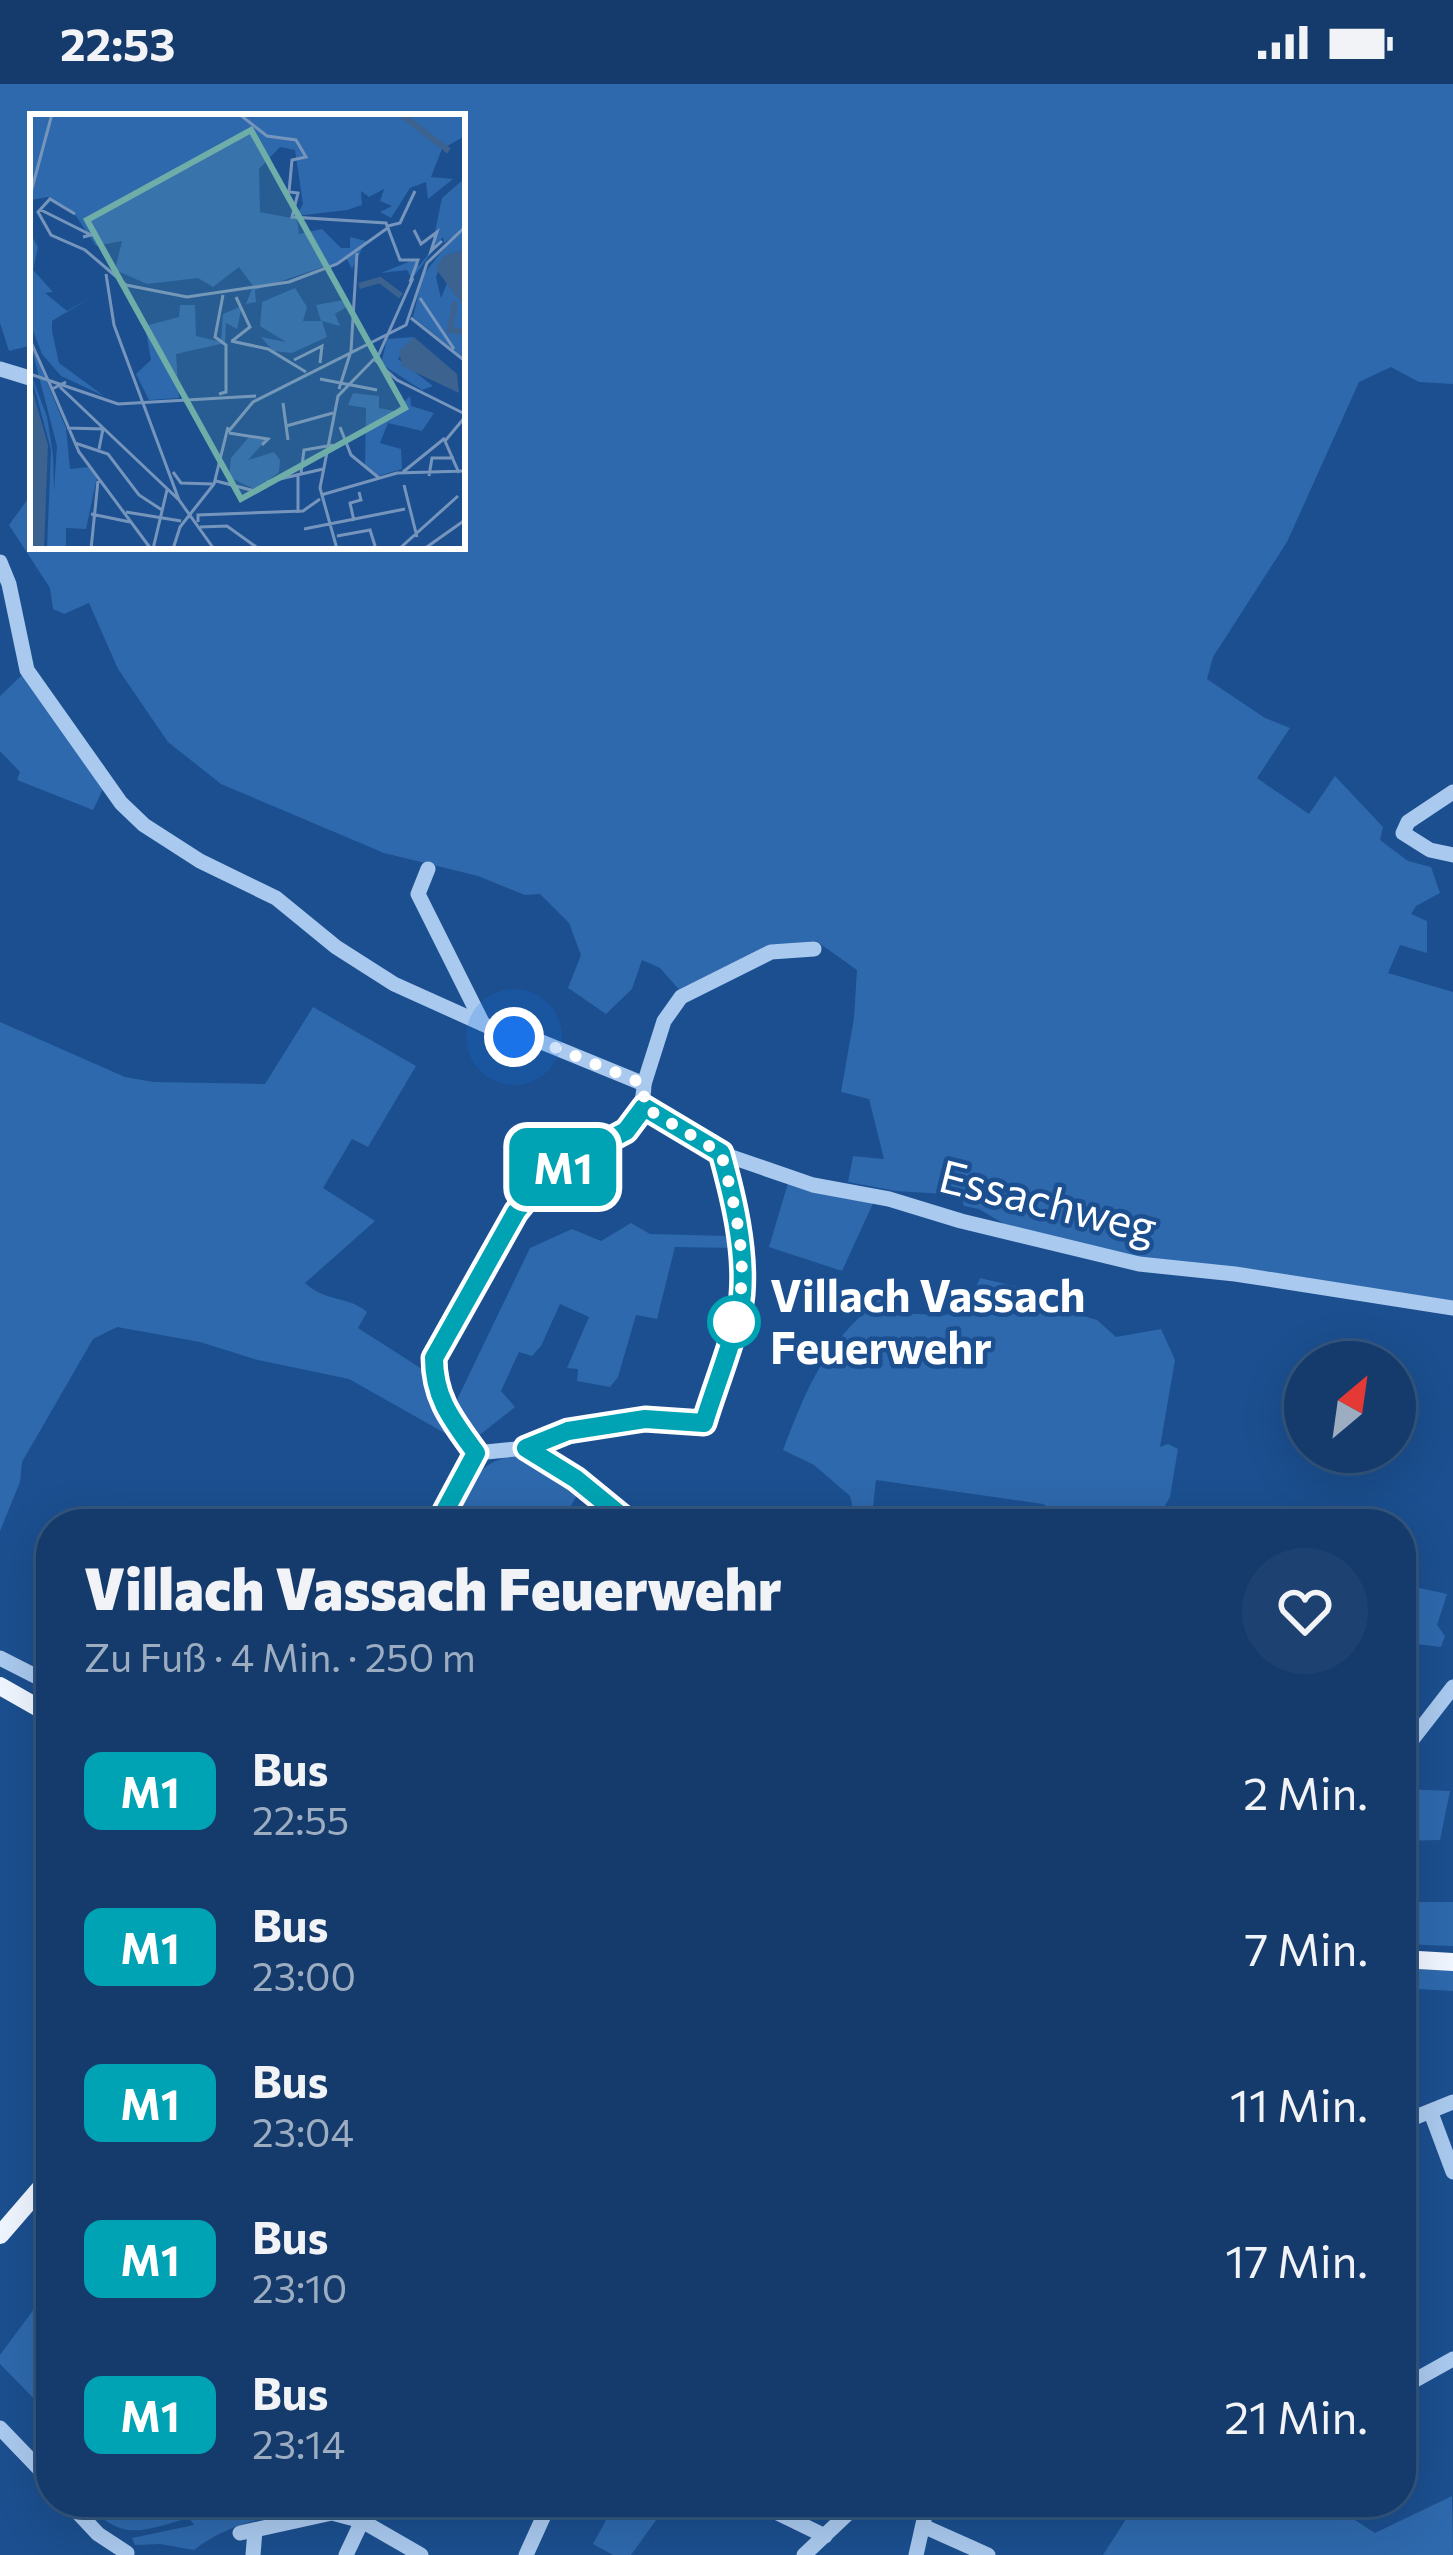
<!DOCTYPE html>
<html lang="de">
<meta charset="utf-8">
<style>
body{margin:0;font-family:Commissioner,sans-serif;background:#1d4271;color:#f1f3f6;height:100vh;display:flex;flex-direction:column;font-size:45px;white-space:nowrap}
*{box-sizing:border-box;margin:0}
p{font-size:39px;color:#9dadc1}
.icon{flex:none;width:66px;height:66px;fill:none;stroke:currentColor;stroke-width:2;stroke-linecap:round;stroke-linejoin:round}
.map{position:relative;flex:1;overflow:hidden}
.sheet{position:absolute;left:36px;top:1425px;width:1380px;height:1008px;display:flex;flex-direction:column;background:#143b6b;border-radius:48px;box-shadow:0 12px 48px #0002,0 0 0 3px #33557e}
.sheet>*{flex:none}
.badge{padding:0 24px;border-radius:18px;font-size:42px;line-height:78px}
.needle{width:78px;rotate:29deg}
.controls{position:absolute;left:1284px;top:1257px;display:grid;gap:24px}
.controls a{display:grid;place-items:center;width:132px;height:132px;border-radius:50%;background:#143b6b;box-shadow:0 12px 48px #0002,0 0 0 3px #33557e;font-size:60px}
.you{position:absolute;width:60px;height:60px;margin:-30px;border:9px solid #fff;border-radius:50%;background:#1a73e8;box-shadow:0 0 0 18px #1a73e833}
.map>.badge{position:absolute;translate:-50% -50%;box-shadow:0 0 0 6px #fff}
.round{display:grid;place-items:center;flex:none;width:126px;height:126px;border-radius:63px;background:#1d4271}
.headline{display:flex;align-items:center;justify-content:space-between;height:204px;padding:0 48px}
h1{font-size:57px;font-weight:800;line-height:90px}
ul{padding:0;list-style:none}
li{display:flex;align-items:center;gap:36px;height:156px;padding:0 48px}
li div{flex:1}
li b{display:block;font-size:45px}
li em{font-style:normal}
li .badge{min-width:132px;font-weight:700;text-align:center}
.status{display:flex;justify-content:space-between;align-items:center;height:84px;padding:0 60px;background:#143b6b;direction:ltr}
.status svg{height:33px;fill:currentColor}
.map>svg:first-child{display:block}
.green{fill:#2e69ad}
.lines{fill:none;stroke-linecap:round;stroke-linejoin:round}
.minor{stroke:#a9c9ee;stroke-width:15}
.major{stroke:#f0f6ff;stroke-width:18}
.line-casing{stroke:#fff;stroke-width:27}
.line{stroke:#00a3b4;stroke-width:18}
.walk{stroke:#fff;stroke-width:12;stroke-dasharray:0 21.6}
.stop-dot{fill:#fff;stroke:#00a3b4;stroke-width:6}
.labels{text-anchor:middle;stroke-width:9;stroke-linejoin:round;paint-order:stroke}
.street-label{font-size:45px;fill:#fff;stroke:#1b4f8f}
.stop-label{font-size:45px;font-weight:bold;fill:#fff;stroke:#1b4f8f;text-anchor:start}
.inset-river{fill:none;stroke:#3c6290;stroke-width:6}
.inset-road{fill:none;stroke:#7695bc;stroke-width:3}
.view{fill:#6fada8;fill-opacity:0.15;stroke:#6fada8;stroke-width:6}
.inset-edge{fill:none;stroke:#fff;stroke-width:6}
</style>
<div class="status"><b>22:53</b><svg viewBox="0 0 49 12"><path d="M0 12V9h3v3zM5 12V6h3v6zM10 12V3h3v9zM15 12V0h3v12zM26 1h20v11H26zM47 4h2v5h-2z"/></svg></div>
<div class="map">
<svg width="1453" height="2471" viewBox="0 0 1453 2471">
<rect width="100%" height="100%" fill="#1b4f8f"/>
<g class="green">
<path d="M0 0H1453V300L1419 298 1391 283 1359 298 1287 458 1213 573 1207 595 1265 634 1290 644 1257 694 1309 730 1335 692 1383 743 1380 756 1408 777 1431 783 1440 809 1416 822 1411 830 1427 837V869L1400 861 1388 889 1453 908V1220L1164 1180 1014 1146 979 1125 964 1122 961 1111 896 1107 848 1098 853 1072 884 1075 869 1015 841 1008 854 934 857 886 816 857 776 861 682 909 660 884 642 876 632 905 606 930 568 904 581 871 569 839 540 810 525 811 478 792 384 769 221 700 168 658 118 585 89 519 64 530 53 525 50 504 9 441 33 408V462H462V33H33V261L9 267 0 239Z"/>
<path d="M21 592H28L104 703 93 726 17 696 20 688 0 667V612Z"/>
<path d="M313 923 416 982 368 1063 352 1055 323 1104 375 1137 305 1199C327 1219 347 1211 367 1228L358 1244 422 1285 426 1284 433 1316 456 1350 450 1352 349 1295 258 1276 200 1258 117 1243 93 1255 22 1378 20 1398 0 1447V938L125 993 153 998 265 1000Z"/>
<path d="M788 1099 875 1115 842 1187 769 1163Z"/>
<path d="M631 1139 650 1150 730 1152 734 1164 675 1163 657 1235 636 1231 618 1293 610 1303 577 1297 578 1285 567 1284 589 1233 560 1220 541 1262 532 1272 519 1268 501 1307 515 1323 477 1353 453 1324 530 1164 572 1145 601 1157Z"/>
<path d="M980 1194 1047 1210 1053 1223 1097 1236 1116 1253 1161 1245 1175 1276 1160 1363 1168 1360 1178 1365 1170 1413 1158 1434 1118 1423 1110 1440H1046L1052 1425 1043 1420 876 1396 871 1440H857L850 1412 814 1381 783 1366C810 1297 824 1261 883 1212L893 1229 945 1231 967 1224Z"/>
<path d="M513 1372 535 1378 579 1408 560 1440H450C470 1406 471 1380 513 1372Z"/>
<path d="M1401 1500 1447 1510 1437 1541 1445 1552 1441 1563 1401 1558Z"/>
<path d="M1401 1705 1450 1707 1440 1756 1401 1757Z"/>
<path d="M1401 1818H1453V1862L1401 1860Z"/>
<path d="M1401 1884 1453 1885V1907L1401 1904Z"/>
<path d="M51 2202V2332L0 2280V2271Z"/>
<path d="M1452 2412 1453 2471H1103L1137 2418H1327L1375 2449Z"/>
<path d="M86 2418H364L357 2429C305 2423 236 2432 194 2466L160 2460 135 2461 132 2454 194 2441 189 2434C142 2447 121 2459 86 2418Z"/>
<path d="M616 2418H669L631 2471H613L593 2460Z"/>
</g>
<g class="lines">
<g class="minor">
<path d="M0 285 33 295"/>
<path d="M0 478 9 500 27 586 121 719 144 741 200 777 276 814 336 863 394 900 514 954 539 957 644 1000C644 1060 571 1067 535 1104 515 1124 503 1151 489 1175 470 1208 452 1240 434 1273 434 1315 452 1337 476 1369L439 1440"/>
<path d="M1453 708 1408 738 1403 749 1430 766 1453 771"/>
<path d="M428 785 418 810 483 940"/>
<path d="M644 1000 664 937 681 913 771 868 814 865"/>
<path d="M644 1023 720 1069 813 1101 889 1115 961 1137 1139 1180 1235 1190 1453 1224"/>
<path d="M526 1364 576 1395 631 1440"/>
<path d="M476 1369 526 1364 568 1347 645 1335 704 1339 742 1212 739 1156 720 1069"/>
<path d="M0 1574 51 1600"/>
<path d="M1401 1670 1453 1603"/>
<path d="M1431 2029 1453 2088"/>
<path d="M1401 2039 1453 2018"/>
<path d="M1401 2304 1453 2275"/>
<path d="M0 2344 51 2397"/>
<path d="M68 2418 98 2450 127 2469"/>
<path d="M755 2418 825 2452"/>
<path d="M1033 2418 1038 2420"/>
<path d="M923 2442 988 2471"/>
<path d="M240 2449 332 2429 362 2437 421 2471"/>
<path d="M253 2471 255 2446"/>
<path d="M346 2471 362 2437"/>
<path d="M526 2471 550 2418"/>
<path d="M804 2471 860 2418"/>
<path d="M916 2471 928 2418"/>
</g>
<g class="major">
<path d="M0 1602 51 1631"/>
<path d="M1401 1875 1453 1878"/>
<path d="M0 2151 51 2092"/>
</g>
</g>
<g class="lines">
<g class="line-casing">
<path id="line" d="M438 1440 476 1369C453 1337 434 1315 434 1274L516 1128 536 1103 571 1076 626 1047 644 1023 721 1069C733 1112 746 1165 742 1211 739 1243 714 1305 704 1339L645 1335 568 1347 526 1364 576 1395 631 1440"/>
</g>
<use href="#line" class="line"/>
<path class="walk" d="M514 953 539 957 644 1000V1023L721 1069C735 1121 752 1186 734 1238"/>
</g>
<circle class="stop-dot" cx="734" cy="1238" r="24"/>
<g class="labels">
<g class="street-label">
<text transform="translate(1048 1118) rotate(14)" y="16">Essachweg</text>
</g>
<g class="stop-label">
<text x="770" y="1228">Villach Vassach<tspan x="770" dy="52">Feuerwehr</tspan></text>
</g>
</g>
<g transform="translate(30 30)">
<rect width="435" height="435" fill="#1b4f8f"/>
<path d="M0 0H435V22L412 35 401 63 423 65 398 85 396 68 380 74 361 104 350 98 362 92 350 87 354 75 339 83 331 77 332 91 317 96 266 102 273 90 265 36 250 33 229 55 230 98 267 105 269 120 292 115 311 134H320V123L336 127 322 155 317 145 225 176 226 188 216 190 223 172 209 153 183 173 168 164 117 170 85 156 92 127 66 132 46 102 18 83 0 86ZM435 64V136L414 142 406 163 411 184 418 167 435 194V245L383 203 393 161 417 131 395 155 423 123 414 129 413 123 382 165 377 156 351 159 386 145 389 152 401 137 412 84ZM0 119 8 133 3 156 23 178 15 179 37 197 62 183 22 207V217L29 249 74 282 31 262 12 240 0 209ZM265 174 277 193 273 207H291L286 191 314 186 317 193 305 200 310 212 292 207 297 223 262 239 243 237 231 223 256 228 230 212 232 188ZM150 191H165L166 222 191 228 193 200 212 192 207 215 196 209 195 229 146 240 149 284 119 286 106 260 121 246 115 212 149 203ZM384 223 368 245 403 272 392 276 351 250 357 225ZM0 228 36 314 40 355 59 353 67 363 56 415 36 414V435L17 434 21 336 0 257 17 303 23 340 24 376 27 332ZM323 279 349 282V294L365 297 380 282 381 292 404 299 392 317 358 309 350 329 371 335 372 355 348 362 335 353 336 294 318 291ZM218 324 237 325 218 346 244 338 250 346 249 358 226 376 199 363 201 344Z" fill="#2e69ad"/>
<path d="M435 136V194L406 155 414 142ZM384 223 427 260 429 279 372 252 369 237ZM0 268 18 331 14 435H0Z" fill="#3c6290"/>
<path class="inset-river" d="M372 1 419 37M329 172 350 166 371 182M425 188 420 216 435 218"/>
<path class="inset-road" d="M209 0 237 22 266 26 276 43 262 46 259 78 268 79 262 103 356 109 370 146H388L380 168M0 82 22 0M9 95 61 121 53 123M45 100 20 85 8 98 21 121 55 136 96 171 157 183 259 168 307 150 359 113M358 112 370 109 385 77M384 116 391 130 407 118 401 137 412 127M76 160 84 211 149 386M390 184 424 235M381 204 435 247M0 226 22 275 36 268M201 227 238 235 276 258M202 227 220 213 206 183M264 246 292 232 290 249M345 246 367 266 435 300M0 260 88 290 226 282M290 265 347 276M30 273 149 386 184 435M22 275 49 338 121 435M309 275 321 237 327 139M189 280 196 278V231L185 223 193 181M253 289 258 326M256 312 303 299M310 313 321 341 349 364M37 314 73 315 69 335M198 318 223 288 376 211 397 149 435 113M199 319 238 325 232 331M45 329 78 340 109 381 132 396M143 358 151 369 183 370M373 358 415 324M271 359 274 336 303 331M429 359 415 327 435 303M399 362 402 344H424M186 367 225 377M237 368 293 355M374 371 387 423M291 381 367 359 435 357M96 398 151 407M268 399V359M61 400 100 408M324 407 320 389 331 386 329 378M168 408V401L273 397 290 385M170 413 197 412 229 435M274 415 375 395M307 422 340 416 346 435M61 435 68 367M123 435 137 376M143 435 150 413 184 370 198 313M307 435 290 374 308 282 349 240 383 164M369 435 428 382M394 435 435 406"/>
<path class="view" d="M221 16 375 294 211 385 57 106Z"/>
<rect width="435" height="435" class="inset-edge"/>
</g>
</svg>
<div class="controls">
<a><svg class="needle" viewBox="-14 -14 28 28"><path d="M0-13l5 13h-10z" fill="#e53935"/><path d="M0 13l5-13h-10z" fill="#9dadc1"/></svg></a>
</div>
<div class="you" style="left:514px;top:953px"></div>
<b class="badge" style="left:563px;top:1083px;background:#00a3b4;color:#fff">M1</b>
<section class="sheet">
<div class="headline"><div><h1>Villach Vassach Feuerwehr</h1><p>Zu Fuß · 4 Min. · 250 m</p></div><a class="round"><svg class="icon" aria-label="heart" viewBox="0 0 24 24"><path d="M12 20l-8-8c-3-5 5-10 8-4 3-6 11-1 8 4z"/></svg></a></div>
<ul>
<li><span class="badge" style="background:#00a3b4;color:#fff">M1</span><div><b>Bus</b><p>22:55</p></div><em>2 Min.</em></li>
<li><span class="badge" style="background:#00a3b4;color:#fff">M1</span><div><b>Bus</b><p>23:00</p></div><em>7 Min.</em></li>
<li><span class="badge" style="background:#00a3b4;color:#fff">M1</span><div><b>Bus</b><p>23:04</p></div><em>11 Min.</em></li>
<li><span class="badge" style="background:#00a3b4;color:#fff">M1</span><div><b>Bus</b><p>23:10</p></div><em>17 Min.</em></li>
<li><span class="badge" style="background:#00a3b4;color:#fff">M1</span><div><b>Bus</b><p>23:14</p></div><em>21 Min.</em></li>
</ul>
</section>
</div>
